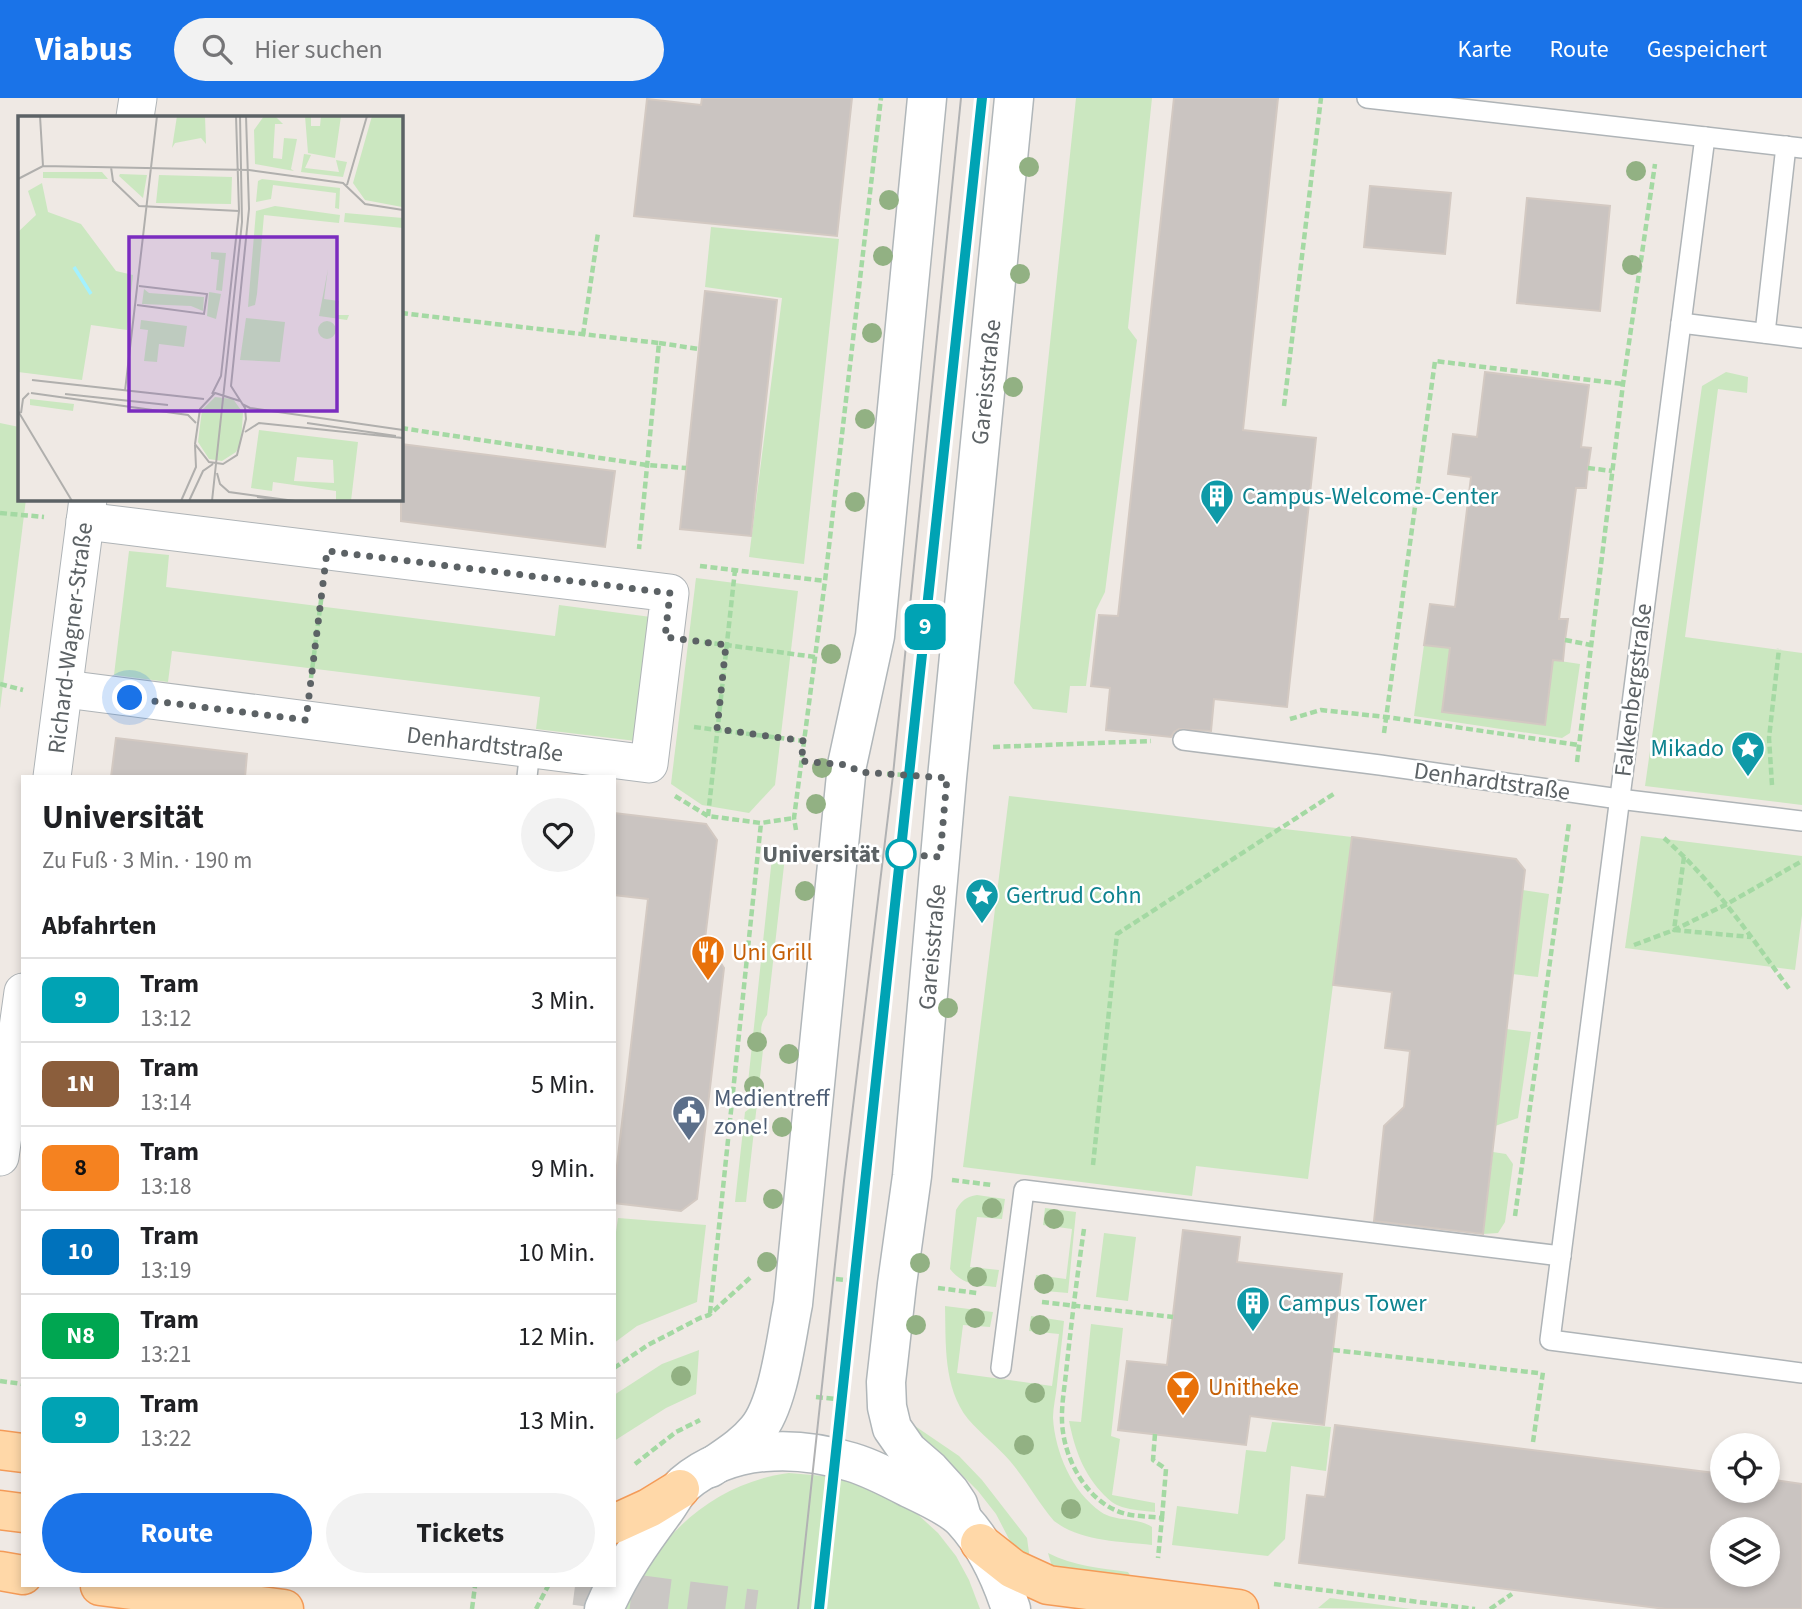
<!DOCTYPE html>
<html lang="de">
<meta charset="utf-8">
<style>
body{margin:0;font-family:"Source Sans 3",sans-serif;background:#f2f2f2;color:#202124;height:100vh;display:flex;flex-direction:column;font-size:26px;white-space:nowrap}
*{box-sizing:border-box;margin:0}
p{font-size:23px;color:#757577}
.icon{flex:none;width:38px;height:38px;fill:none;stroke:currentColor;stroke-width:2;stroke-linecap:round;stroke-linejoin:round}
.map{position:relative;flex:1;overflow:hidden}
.details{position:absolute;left:21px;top:677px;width:595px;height:812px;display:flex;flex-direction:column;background:#fff;border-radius:0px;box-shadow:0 4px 10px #0003}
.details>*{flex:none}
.badge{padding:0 14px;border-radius:10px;font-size:24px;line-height:46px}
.tools{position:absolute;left:1710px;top:1335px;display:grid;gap:14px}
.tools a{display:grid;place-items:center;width:70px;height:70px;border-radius:50%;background:#fff;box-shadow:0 4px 10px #0003;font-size:35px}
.you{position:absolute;width:35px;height:35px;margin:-18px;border:5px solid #fff;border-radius:50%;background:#1a73e8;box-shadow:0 0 0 10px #1a73e833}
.map>.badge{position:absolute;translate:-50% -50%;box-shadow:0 0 0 4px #fff}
h2{padding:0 21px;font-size:26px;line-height:63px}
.round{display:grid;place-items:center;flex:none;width:74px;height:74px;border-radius:37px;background:#f2f2f2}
.headline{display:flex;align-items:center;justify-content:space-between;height:119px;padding:0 21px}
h1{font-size:33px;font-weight:700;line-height:52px}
.button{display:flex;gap:14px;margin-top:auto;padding:14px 21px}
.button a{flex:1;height:80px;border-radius:42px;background:#1a73e8;color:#fff;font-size:28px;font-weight:700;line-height:80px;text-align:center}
.button a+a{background:#f2f2f2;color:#202124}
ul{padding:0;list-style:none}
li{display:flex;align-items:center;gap:21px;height:84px;padding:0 21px;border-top:2px solid #e0e0e0}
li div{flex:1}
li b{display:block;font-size:26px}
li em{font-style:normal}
li .badge{min-width:77px;font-weight:700;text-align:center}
header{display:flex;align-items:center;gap:42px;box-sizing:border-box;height:98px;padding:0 35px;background:#1a73e8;color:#fff}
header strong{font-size:33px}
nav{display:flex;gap:38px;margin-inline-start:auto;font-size:24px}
.search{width:490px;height:63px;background:#f2f2f2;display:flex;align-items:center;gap:18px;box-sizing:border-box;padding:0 24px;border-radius:38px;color:#757577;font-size:26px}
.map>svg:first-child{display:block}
.green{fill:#cbe7c0}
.building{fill:#cac4c1;stroke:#d3c9c2;stroke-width:2;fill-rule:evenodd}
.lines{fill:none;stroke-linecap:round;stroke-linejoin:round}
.primary-tunnel{stroke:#cac7c4;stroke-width:38;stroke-dasharray:38 19;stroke-linecap:butt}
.service-casing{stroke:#afb4b7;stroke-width:22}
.minor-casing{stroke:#afb4b7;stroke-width:39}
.secondary-casing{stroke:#b0b6b9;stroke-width:41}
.primary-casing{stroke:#f49b58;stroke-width:41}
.path{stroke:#a4d9a3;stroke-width:4.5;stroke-dasharray:7 3.5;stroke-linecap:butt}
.service{stroke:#fff;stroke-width:19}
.minor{stroke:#fff;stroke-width:37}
.secondary{stroke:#fff;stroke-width:38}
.primary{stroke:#ffd8a8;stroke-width:38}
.tram{stroke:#b1b2b3;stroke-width:2}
.tree{fill:#92b183}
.line-casing{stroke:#fff;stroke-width:16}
.line{stroke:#00a3b4;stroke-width:10}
.walk{stroke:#5c6265;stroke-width:7;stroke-dasharray:0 12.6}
.stop-dot{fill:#fff;stroke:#00a3b4;stroke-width:3.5}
.labels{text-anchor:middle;stroke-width:5;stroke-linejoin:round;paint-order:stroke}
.street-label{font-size:24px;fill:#5c6265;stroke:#fff}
.culture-label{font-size:24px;fill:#0d838f;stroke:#fff;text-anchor:start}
.stop-label{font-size:24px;font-weight:bold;fill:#5c6265;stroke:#fff;text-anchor:end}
.food-label{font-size:24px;fill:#c56008;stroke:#fff;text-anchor:start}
.service-label{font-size:24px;fill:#4e5e75;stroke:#fff;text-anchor:start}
.inset-river{fill:none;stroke:#a3f1ff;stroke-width:3.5}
.inset-road{fill:none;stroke:#b0afad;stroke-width:2}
.view{fill:#7b2cbf;fill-opacity:0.15;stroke:#7b2cbf;stroke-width:3.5}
.inset-edge{fill:none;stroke:#5c6265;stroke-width:3.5}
</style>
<header>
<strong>Viabus</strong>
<div class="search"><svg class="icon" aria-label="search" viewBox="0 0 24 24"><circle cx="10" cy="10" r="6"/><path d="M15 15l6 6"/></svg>Hier suchen</div>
<nav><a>Karte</a><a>Route</a><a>Gespeichert</a></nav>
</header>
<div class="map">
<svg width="1802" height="1511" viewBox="0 0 1802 1511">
<rect width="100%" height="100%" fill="#efe9e4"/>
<g class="green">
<path d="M1076 0H1152L1128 230 1137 242 1105 494 1096 512 1086 588H1070L1067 615 1033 611 1014 585Z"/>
<path d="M711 129 839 141 804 466 749 459 782 200 705 189Z"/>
<path d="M1726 274 1748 279 1747 295 1718 291 1685 539 1802 555V707L1645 688 1702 288Z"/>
<path d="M0 325 19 329V401H26L0 611Z"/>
<path d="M129 453 169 457 166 489 555 538 559 507 651 519 636 643 536 631 540 599 172 553 168 584 114 577Z"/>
<path d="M696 480 798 493 775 687 749 715 702 707 671 686Z"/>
<path d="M1424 547 1450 550 1442 614 1544 627 1553 562 1580 566 1570 635 1562 640 1414 618Z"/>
<path d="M1009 698 1352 739 1308 1081 1196 1068 1192 1098 963 1069Z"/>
<path d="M1641 738 1802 758V817L1795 872 1625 850Z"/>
<path d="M773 750H786L767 917C761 924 759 934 764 943L746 1104H735L745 1014 749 1011 750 997 747 994Z"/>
<path d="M1522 792 1549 796 1538 879 1512 876Z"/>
<path d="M1506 931 1531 934 1518 1020 1495 1028Z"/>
<path d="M1493 1054 1506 1056 1513 1066 1505 1124 1498 1135 1483 1136Z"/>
<path d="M977 1097 1005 1101 1002 1121 977 1119 970 1169 999 1172 996 1189C977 1187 963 1187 950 1171L956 1112C962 1102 966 1099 977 1097Z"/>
<path d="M1045 1110 1076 1114 1068 1195 1034 1192 1036 1177 1066 1181 1072 1131 1043 1127Z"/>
<path d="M618 1120 706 1127 697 1204 637 1228 614 1245V1148Z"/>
<path d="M1104 1135 1136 1139 1128 1203 1096 1199Z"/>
<path d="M945 1208 993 1214 990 1229 963 1227 957 1275 1052 1288 1059 1236 1029 1233 1031 1218 1064 1223C1062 1244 1059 1266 1057 1287 1056 1298 1053 1309 1053 1320 1055 1354 1072 1394 1101 1414 1116 1424 1137 1419 1152 1429V1447C1119 1443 1082 1444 1054 1423 1038 1404 1026 1382 1010 1363 997 1348 981 1336 968 1321 943 1289 946 1246 945 1208Z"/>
<path d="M1091 1226 1123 1230 1111 1338 1120 1341 1112 1397 1155 1405V1414C1144 1413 1132 1412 1122 1409 1115 1407 1109 1402 1104 1397 1083 1375 1075 1352 1069 1323L1081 1324Z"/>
<path d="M699 1252 696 1296 666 1310 614 1343V1297L662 1266Z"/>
<path d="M1272 1324 1331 1329 1326 1373 1291 1368 1285 1441 1268 1458 1172 1447 1177 1408 1238 1416 1246 1352 1266 1354Z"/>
<path d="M912 1326 959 1358 982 1382 1027 1440 1030 1462 1010 1443 996 1416 978 1393 953 1368 917 1338Z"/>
<path d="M789 1375 847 1380 914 1413 938 1435 956 1458 969 1482 980 1511H626C653 1440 713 1385 789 1375Z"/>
<path d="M1048 1455C1074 1468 1100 1470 1128 1474L1135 1486 1053 1472Z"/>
<path d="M1330 1500 1411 1511 1318 1510Z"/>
</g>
<g class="building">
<path d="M702 0H852L837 138 634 118 647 1 701 7Z"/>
<path d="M1174 0H1278L1243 332 1316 340 1287 609 1214 601 1211 633 1179 631 1174 634 1171 639 1106 632 1110 590 1091 588 1099 517 1118 518Z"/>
<path d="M1370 88 1451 95 1445 156 1364 149Z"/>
<path d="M1527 100 1610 108 1600 213 1517 205Z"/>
<path d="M705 193 777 202 751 438 680 431Z"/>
<path d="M1485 274 1589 287 1581 349 1591 350 1588 370 1586 390H1576L1559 521H1568L1565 542 1563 563 1553 562 1545 627 1442 614 1450 550 1424 547 1430 506 1455 509 1471 379 1448 376 1453 336 1477 339Z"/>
<path d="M401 346 615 373 605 449 401 423Z"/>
<path d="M116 640 247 656 245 679H111Z"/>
<path d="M614 715 706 726 717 742 705 841 724 870 697 1101 681 1113 614 1105V1093L648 801 614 797Z"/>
<path d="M1352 739 1516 761 1525 772 1483 1136 1374 1123 1384 1028 1404 1009 1410 953 1385 950 1392 894 1333 887Z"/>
<path d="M1183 1132 1240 1139 1237 1164 1342 1176 1324 1327 1250 1318 1246 1347 1118 1332 1127 1263 1167 1267Z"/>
<path d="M1335 1327 1722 1376V1393H1768V1381L1802 1386V1511H1666L1299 1465 1307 1397 1325 1399ZM1722 1432H1768V1477H1722Z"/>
</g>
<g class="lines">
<path class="primary-tunnel" d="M575 1488 756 1511"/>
<g class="service-casing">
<g id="service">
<path d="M1367 0 1802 50"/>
<path d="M1705 39 1550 1242 1802 1275"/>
<path d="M1681 225 1802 240"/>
<path d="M1765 235 1786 48"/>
<path d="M1183 642 1380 667 1619 701 1802 723"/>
<path d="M527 679 530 651"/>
<path d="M1001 1270 1024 1092 1561 1158"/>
</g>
</g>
<g class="minor-casing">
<g id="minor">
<path d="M135 19 138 0"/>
<path d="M65 591 649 666 670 495 85 423"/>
<path d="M52 679 88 401"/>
<path d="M0 1059 23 894"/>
</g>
</g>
<g class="secondary-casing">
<g id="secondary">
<path d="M710 1370C727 1358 744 1348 757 1332 779 1306 786 1240 793 1206L847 667 875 538 927 0"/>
<path d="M962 1420 958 1406 950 1394 930 1372 908 1353 892 1330 887 1309 886 1284 897 1186 912 1078 947 680 1014 0"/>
<path d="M604 1511C619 1475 642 1443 665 1412 671 1404 676 1393 684 1386 730 1347 796 1347 851 1364 871 1370 890 1380 909 1390 924 1397 953 1411 963 1422 986 1447 1001 1480 1011 1511"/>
</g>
</g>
<g class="primary-casing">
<g id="primary">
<path d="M0 1352 23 1355"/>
<path d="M0 1412 23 1415"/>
<path d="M614 1426 649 1410 680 1391"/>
<path d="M980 1445 1013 1471 1048 1487 1239 1511"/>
<path d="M0 1473 23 1477"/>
<path d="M100 1488 284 1511"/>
</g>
</g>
<g class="path">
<path d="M401 215 659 245 639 451"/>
<path d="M583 237 598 135"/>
<path d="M659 245 699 251"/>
<path d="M1284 308 1321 0"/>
<path d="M401 330 647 367 686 370"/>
<path d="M1588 370 1612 373"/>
<path d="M0 415 44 419"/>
<path d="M700 468 825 483"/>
<path d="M1565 542 1591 547"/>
<path d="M704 544 815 559"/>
<path d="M311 580 322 495"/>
<path d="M0 586 23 592"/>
<path d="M1290 621 1321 612 1386 619 1579 647"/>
<path d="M694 629 804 643"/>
<path d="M1384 635 1435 263 1623 286"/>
<path d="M993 649 1151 643"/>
<path d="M1577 664 1623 286 1655 66"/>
<path d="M887 676 906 677"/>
<path d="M1772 687 1769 640 1779 551"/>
<path d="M675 698 708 718 761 725 794 720"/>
<path d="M708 718 735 472"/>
<path d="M796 732 794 720 825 483 881 0"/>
<path d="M1664 740C1714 784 1751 839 1790 892"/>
<path d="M1684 759 1674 832 1751 839"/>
<path d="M1634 847 1674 832 1727 806 1802 763"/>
<path d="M1093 1067 1117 836 1335 695"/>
<path d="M952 1082 992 1087"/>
<path d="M1515 1118 1569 725"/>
<path d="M1084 1131C1077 1179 1071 1227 1066 1275 1064 1294 1060 1315 1063 1334 1067 1364 1086 1399 1115 1412 1129 1419 1147 1418 1162 1420L1158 1460"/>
<path d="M836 1181 856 1183"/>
<path d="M938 1190 977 1195"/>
<path d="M1042 1204 1173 1219"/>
<path d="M710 1215 761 725"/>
<path d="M1333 1252 1538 1275"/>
<path d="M614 1270 648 1247 700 1220 709 1217 752 1178"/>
<path d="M0 1283 23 1286"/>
<path d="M816 1299 846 1302"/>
<path d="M1155 1336 1153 1362 1166 1371 1162 1420"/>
<path d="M1533 1344 1543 1274"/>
<path d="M635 1366 676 1334 700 1322"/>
<path d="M1274 1486 1475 1511"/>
<path d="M472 1511 475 1488"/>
<path d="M536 1511 548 1488"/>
<path d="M1490 1511 1512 1496"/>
</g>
<use href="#service" class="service"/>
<use href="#minor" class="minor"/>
<use href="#secondary" class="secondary"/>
<use href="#primary" class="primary"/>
<g class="tram">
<path d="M798 1511 844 1083 893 677 961 0"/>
<path d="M819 1511 982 0"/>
</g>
</g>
<g class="tree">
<circle cx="1029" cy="69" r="10"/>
<circle cx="1636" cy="73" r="10"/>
<circle cx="889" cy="102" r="10"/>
<circle cx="883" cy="158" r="10"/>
<circle cx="1632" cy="167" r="10"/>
<circle cx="1020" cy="176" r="10"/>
<circle cx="872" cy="235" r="10"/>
<circle cx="1013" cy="289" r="10"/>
<circle cx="865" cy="321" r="10"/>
<circle cx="855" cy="404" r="10"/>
<circle cx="831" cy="556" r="10"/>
<circle cx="822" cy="670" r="10"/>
<circle cx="816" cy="706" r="10"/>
<circle cx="805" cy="793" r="10"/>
<circle cx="948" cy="910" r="10"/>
<circle cx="757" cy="944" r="10"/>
<circle cx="789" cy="956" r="10"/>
<circle cx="754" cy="988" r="10"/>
<circle cx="782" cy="1029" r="10"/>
<circle cx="773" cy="1101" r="10"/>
<circle cx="992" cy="1110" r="10"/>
<circle cx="1054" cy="1121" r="10"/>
<circle cx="767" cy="1164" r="10"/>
<circle cx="920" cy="1165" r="10"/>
<circle cx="977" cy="1179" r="10"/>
<circle cx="1044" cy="1186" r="10"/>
<circle cx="975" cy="1220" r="10"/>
<circle cx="916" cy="1227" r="10"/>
<circle cx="1040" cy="1227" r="10"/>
<circle cx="681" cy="1278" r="10"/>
<circle cx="1035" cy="1295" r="10"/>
<circle cx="1024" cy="1347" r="10"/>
<circle cx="1071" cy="1411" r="10"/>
</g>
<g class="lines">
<g class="line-casing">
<path id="line" d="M819 1511 982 0"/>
</g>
<use href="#line" class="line"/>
<path class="walk" d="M130 600 306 622 327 453 670 495 665 539 726 547 717 631 804 643 801 663 847 667 860 674 947 680 940 759 901 756"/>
</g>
<defs>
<g id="building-pin" transform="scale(1.75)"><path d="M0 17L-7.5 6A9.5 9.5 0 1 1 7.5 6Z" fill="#0f9aa8" stroke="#fff"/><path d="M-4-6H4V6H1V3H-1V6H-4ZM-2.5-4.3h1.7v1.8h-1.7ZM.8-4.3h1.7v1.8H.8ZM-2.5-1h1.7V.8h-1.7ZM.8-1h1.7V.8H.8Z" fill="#fff"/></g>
<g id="sight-pin" transform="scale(1.75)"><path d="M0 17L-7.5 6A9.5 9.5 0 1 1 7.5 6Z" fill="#0f9aa8" stroke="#fff"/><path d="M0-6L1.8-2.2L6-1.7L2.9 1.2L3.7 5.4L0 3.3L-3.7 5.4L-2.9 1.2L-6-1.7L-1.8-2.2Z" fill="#fff"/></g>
<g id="restaurant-pin" transform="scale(1.75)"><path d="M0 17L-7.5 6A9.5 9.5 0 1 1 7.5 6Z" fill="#e8710a" stroke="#fff"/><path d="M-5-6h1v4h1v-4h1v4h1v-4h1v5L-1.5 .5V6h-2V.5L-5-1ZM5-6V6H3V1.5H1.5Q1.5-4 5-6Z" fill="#fff"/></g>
<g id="civic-pin" transform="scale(1.75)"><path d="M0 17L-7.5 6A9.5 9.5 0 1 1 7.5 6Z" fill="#5c6f8a" stroke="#fff"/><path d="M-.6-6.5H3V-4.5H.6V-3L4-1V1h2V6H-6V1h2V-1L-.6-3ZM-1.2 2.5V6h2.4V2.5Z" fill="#fff"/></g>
<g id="bar-pin" transform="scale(1.75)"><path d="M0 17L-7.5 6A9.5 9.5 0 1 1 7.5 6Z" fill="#e8710a" stroke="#fff"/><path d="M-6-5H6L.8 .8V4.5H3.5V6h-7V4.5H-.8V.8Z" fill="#fff"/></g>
</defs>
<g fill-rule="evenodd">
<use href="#building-pin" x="1217" y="398"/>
<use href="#sight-pin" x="1748" y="650"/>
<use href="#sight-pin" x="982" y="797"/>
<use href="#restaurant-pin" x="708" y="854"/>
<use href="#civic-pin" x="689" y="1014"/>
<use href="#building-pin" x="1253" y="1205"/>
<use href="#bar-pin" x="1183" y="1289"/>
</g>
<circle class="stop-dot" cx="901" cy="756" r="14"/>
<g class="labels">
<g class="street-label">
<text transform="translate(986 284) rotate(-84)" y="8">Gareisstraße</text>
<text transform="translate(70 540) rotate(-83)" y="8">Richard-Wagner-Straße</text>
<text transform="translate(1633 592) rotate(-83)" y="8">Falkenbergstraße</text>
<text transform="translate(485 646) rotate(7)" y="8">Denhardtstraße</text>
<text transform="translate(1492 683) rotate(8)" y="8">Denhardtstraße</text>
<text transform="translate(932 849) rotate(-85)" y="8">Gareisstraße</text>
</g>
<g class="culture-label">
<text x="1242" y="406">Campus-Welcome-Center</text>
<text x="1724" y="658" text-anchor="end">Mikado</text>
<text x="1006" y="805">Gertrud Cohn</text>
<text x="1278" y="1213">Campus Tower</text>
</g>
<g class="stop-label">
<text x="880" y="764">Universität</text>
</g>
<g class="food-label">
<text x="732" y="862">Uni Grill</text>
<text x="1208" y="1297">Unitheke</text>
</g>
<g class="service-label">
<text x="714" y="1008">Medientreff<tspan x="714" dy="28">zone!</tspan></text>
</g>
</g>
<g transform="translate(18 18)">
<rect width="385" height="385" fill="#efe9e4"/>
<path d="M159 0H187L188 28 183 22 157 27 154 32ZM246 0H257L265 8H257L255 42 264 43 266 22 279 23 273 53 276 55 237 48 236 14ZM287 0H293V10H302L303 0H323L317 42 290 37ZM354 0H385L384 91 347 84 335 67ZM286 38 293 39 287 52 321 56 318 44 329 46 325 61 283 56ZM25 56H84L90 63 25 62ZM129 59 125 82 101 60 102 58ZM141 59 214 61 213 88 138 87ZM244 63 322 72 321 93 317 92 318 77 255 69 253 83 238 86 240 65ZM24 67 30 96 63 108 98 155 115 159 109 214 73 209 64 264 0 256V116L18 99 10 75ZM257 90 322 99 321 107 246 99 239 178 237 189 230 191 238 95ZM327 97 385 102V112L326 106ZM193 136 208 137 204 175 198 174 201 144 193 143ZM310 153 306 183 321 185 319 199H331L329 204 301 200ZM126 173 131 177 186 181 185 195 173 190 124 188ZM191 176 203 178 198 203 189 200ZM228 202 267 206 262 246 222 244ZM123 204 169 210 166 231 141 228 139 246 126 245 130 214 122 213ZM300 214a9 9 0 1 1 18 0a9 9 0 1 1-18 0ZM197 281 215 283 225 297 223 326 218 336 204 345 191 343 180 326 184 294ZM12 283 56 288 55 295 12 289ZM241 314 340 326 333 385H318V375L255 366 254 375 233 372ZM279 341 315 344 316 367 276 365Z" fill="#cbe7c0" fill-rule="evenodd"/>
<path class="inset-river" d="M56 151 73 178"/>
<path class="inset-road" d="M22 0 25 50M93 51 95 65 121 90 221 95M0 63 25 50 231 54 325 67 347 88 385 94M329 69 349 0M119 189 186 198 189 178 121 170M14 264 186 283M107 275 139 0M13 277 170 299 178 307M47 278 150 289M194 278 203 260 221 95 218 0M222 285 197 277 182 293 177 328 191 346 205 348 219 339 228 303 227 292 213 270 231 93 228 0M224 288 232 292 385 314M0 295 54 385M3 297 5 283 11 277M289 307 378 320M227 316 241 307 385 322M199 357 202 368 211 376 277 385M239 381 272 385M163 385 178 351 177 329M171 385 185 355 195 348M194 385 224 106 222 0"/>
<path class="view" d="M111 121H319V295H111Z"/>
<rect width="385" height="385" class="inset-edge"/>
</g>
</svg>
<div class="tools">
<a><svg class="icon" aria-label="locate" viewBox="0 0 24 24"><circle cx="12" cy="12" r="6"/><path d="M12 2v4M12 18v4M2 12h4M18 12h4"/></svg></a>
<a><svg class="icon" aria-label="layers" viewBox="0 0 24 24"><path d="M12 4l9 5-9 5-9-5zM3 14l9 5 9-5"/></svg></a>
</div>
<div class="you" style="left:130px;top:600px"></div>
<b class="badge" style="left:925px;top:529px;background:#00a3b4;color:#fff">9</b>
<section class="details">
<div class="headline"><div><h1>Universität</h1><p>Zu Fuß · 3 Min. · 190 m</p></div><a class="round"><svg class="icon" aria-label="heart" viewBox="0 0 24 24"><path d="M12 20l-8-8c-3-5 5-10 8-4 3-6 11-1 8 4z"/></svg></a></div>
<h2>Abfahrten</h2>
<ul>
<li><span class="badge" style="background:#00a3b4;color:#fff">9</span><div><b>Tram</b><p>13:12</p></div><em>3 Min.</em></li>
<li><span class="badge" style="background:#8b5e3c;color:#fff">1N</span><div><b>Tram</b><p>13:14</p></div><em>5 Min.</em></li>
<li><span class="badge" style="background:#f58220;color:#111">8</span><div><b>Tram</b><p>13:18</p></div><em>9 Min.</em></li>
<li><span class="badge" style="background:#0072bc;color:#fff">10</span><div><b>Tram</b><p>13:19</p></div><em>10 Min.</em></li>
<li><span class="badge" style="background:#00a651;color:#fff">N8</span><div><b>Tram</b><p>13:21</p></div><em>12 Min.</em></li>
<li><span class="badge" style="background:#00a3b4;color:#fff">9</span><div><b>Tram</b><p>13:22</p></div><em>13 Min.</em></li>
</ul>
<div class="button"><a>Route</a><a>Tickets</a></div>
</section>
</div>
